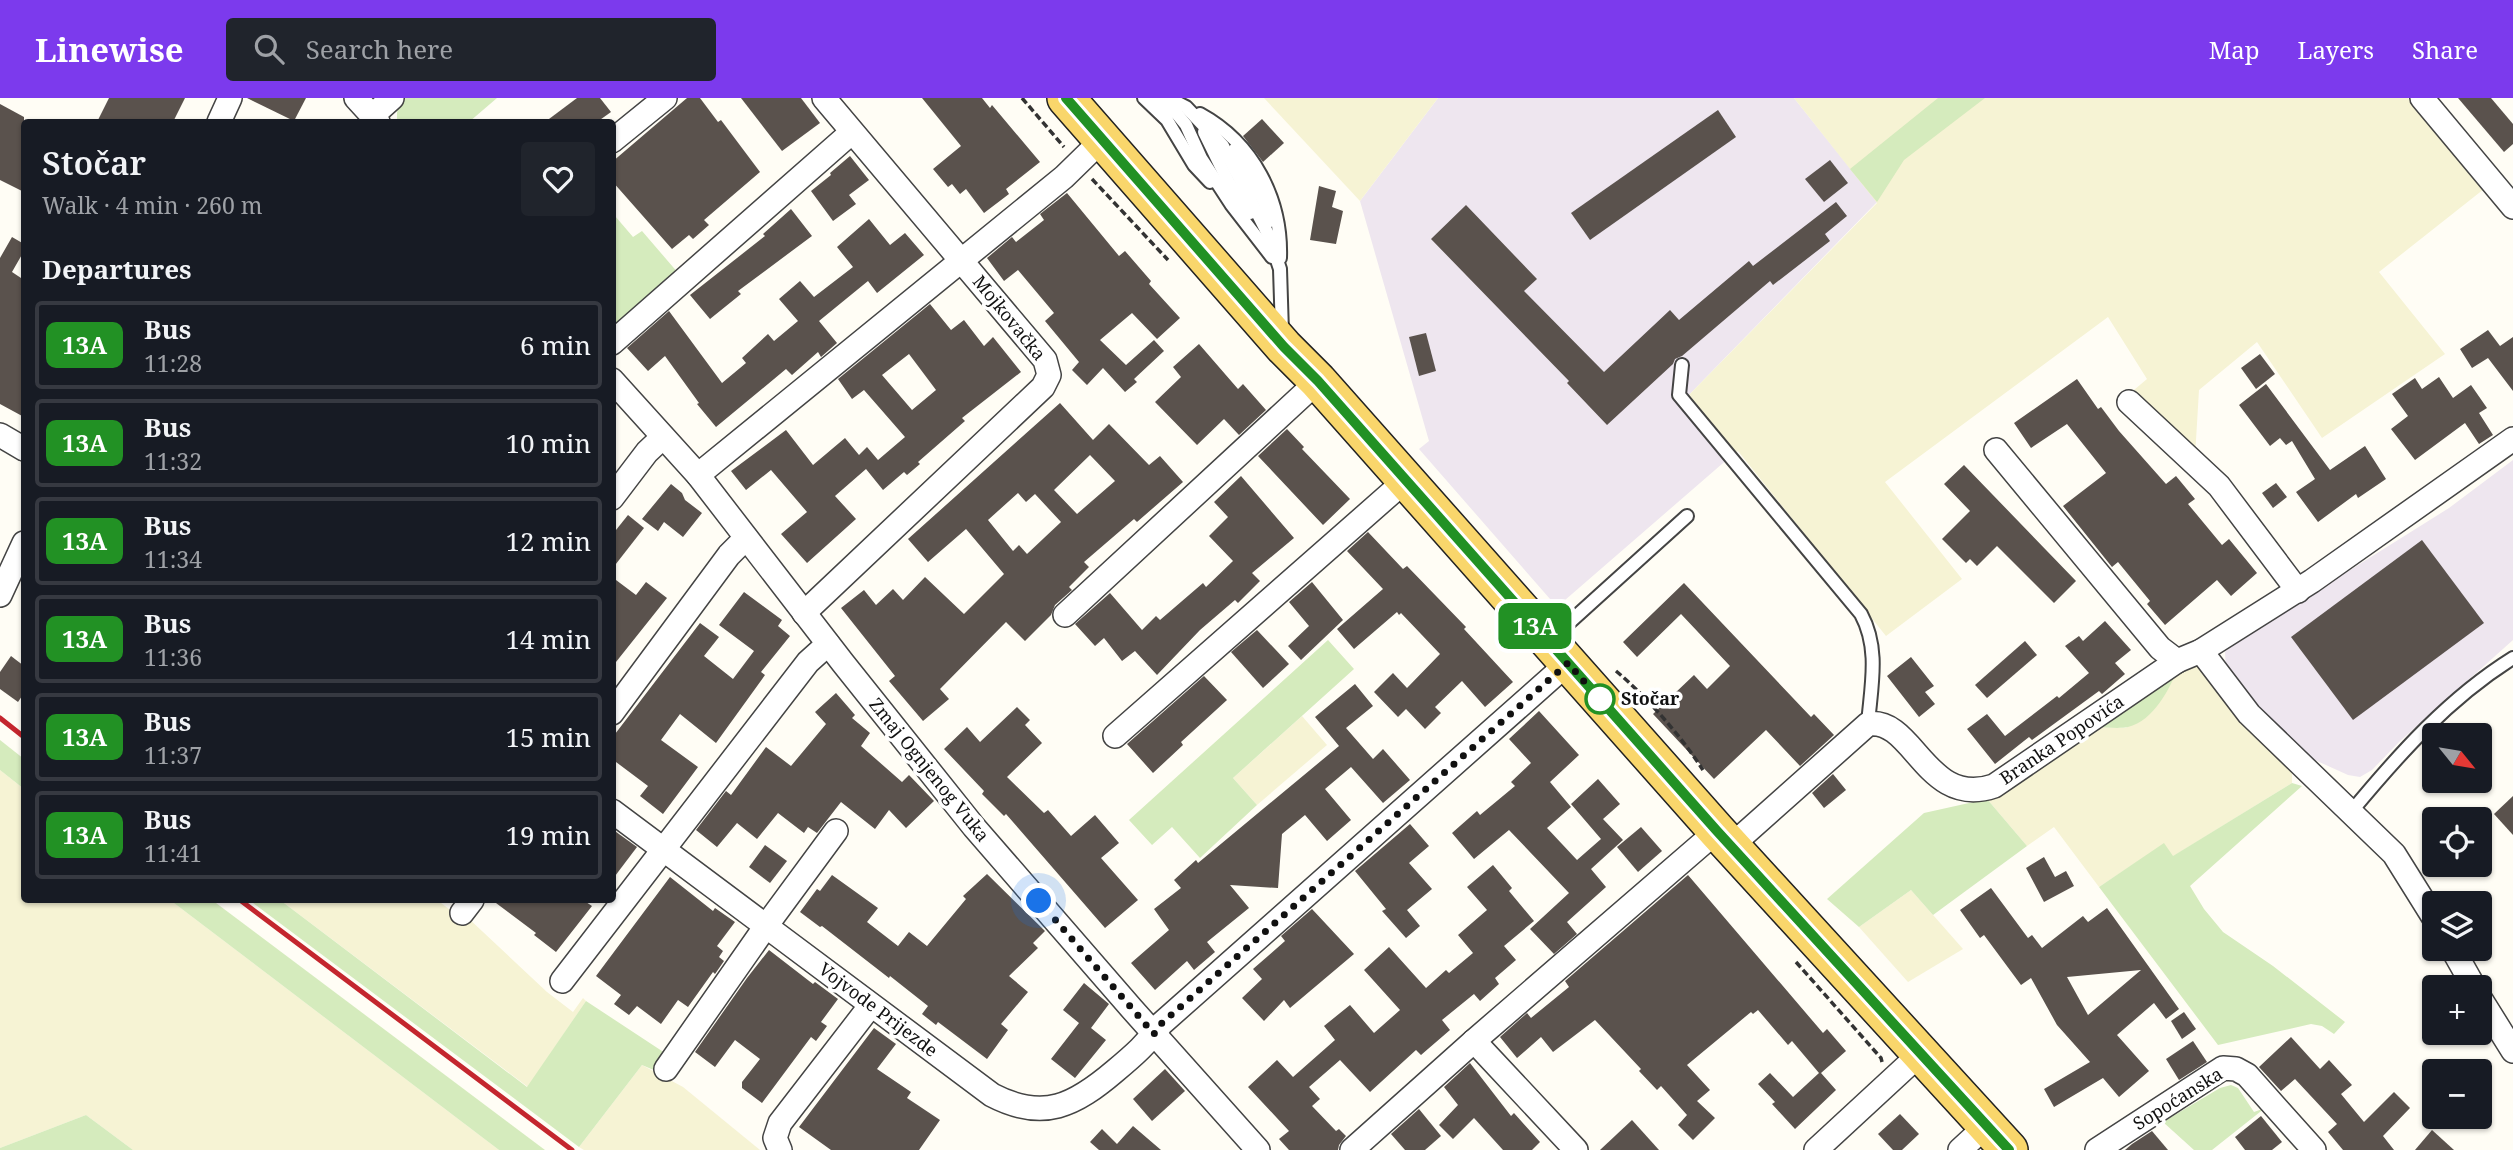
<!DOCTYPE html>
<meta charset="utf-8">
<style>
body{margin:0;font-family:"Noto Serif",serif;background:#20242c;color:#f1f3f6;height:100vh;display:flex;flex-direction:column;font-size:26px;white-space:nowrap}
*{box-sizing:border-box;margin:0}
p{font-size:23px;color:#9ea1a6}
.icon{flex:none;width:38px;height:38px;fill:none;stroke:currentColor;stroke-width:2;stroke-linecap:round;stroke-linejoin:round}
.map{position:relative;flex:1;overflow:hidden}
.panel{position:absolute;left:21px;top:21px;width:595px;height:784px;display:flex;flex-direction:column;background:#171b24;border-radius:7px;box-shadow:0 2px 5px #0004}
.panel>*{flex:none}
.badge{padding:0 14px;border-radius:10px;font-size:24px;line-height:46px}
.needle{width:46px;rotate:120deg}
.tools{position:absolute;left:2422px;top:625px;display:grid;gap:14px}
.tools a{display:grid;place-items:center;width:70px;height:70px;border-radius:7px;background:#171b24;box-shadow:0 2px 5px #0004;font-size:35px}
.you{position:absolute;width:35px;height:35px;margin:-18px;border:5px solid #fff;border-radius:50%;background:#1a73e8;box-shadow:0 0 0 10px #1a73e833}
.map>.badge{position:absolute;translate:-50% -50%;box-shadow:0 0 0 4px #fff}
h2{padding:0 21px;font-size:26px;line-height:63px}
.round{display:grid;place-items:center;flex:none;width:74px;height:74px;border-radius:7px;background:#20242c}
.overview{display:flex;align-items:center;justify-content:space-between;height:119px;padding:0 21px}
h1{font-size:33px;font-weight:600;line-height:52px}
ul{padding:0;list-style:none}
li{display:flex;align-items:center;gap:21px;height:88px;margin:0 14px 10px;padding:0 7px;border:4px solid #363941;border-radius:7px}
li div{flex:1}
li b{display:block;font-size:26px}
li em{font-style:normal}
li .badge{min-width:77px;font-weight:700;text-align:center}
header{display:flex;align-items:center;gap:42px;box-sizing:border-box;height:98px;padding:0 35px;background:#7c3aed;color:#fff}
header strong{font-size:33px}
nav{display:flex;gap:38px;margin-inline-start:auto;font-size:24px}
.search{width:490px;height:63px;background:#20242c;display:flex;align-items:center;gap:18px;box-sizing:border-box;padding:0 24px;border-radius:7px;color:#9ea1a6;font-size:26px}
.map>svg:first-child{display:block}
.industrial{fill:#eee6ef}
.farmland{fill:#f6f3d4}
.green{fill:#d5ebbd}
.building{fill:#5a524d;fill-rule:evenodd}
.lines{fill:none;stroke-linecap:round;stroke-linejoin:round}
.lane-casing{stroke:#444;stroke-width:16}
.street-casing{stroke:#444;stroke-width:26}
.primary-casing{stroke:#222;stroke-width:40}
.path{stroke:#333;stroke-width:3.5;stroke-dasharray:7 3.5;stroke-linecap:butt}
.lane{stroke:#fff;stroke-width:12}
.street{stroke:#fff;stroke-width:23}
.primary{stroke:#f9d66b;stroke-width:37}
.rail{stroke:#c4262e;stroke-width:5}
.line-casing{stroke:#fff;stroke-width:16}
.line{stroke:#229124;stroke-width:10}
.walk{stroke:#111;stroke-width:7;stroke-dasharray:0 12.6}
.stop-dot{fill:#fff;stroke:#229124;stroke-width:3.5}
.labels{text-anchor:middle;stroke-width:7;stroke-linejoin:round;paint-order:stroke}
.street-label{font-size:18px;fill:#111;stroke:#fff}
.stop-label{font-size:18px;font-weight:bold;fill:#111;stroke:#fff;text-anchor:start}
</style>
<header>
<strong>Linewise</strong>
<div class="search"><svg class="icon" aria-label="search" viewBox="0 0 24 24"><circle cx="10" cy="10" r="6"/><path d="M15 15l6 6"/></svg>Search here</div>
<nav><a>Map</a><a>Layers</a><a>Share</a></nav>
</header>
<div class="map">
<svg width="2513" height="1052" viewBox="0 0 2513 1052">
<rect width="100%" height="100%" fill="#fffdf5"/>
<g class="industrial">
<path d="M1438 0H1794L1877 104 1684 302 1730 359 1557 509 1419 351 1429 343 1360 103Z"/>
<path d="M2513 362V542L2399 644 2372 672 2360 679 2348 677 2306 658 2248 605 2226 574 2225 554 2237 543 2449 410Z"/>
</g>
<g class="farmland">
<path d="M1264 0H1438L1360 103Z"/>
<path d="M1794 0H2408L2484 91 2379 174 2445 256 2322 340 2257 244 2199 292 2195 359 2128 297 2147 281 2108 219 1885 384 1962 481 1886 538 1738 353 1730 359 1684 302 1877 105Z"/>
<path d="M2192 566 2199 567 2292 671V685L2172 759 2164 746 2099 789 2054 729 2027 748 1987 701 2095 629 2126 630 2179 568Z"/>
<path d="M1302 618 1327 647 1257 707 1233 680Z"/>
<path d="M0 672 24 691V802H170L499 1052H133L86 1017 0 1050Z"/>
<path d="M1911 792 1963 851 1908 884 1859 829Z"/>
<path d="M280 802H437L453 814 467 819 547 894 573 914 583 900 586 903 528 989Z"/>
<path d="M642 967 683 989 760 1052H584L579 1049Z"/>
</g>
<g class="green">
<path d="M403 0H497L469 24H397V14L400 7 399 4Z"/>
<path d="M1938 0H1985L1904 62 1877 104 1850 71Z"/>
<path d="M615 118 633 139 642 133 679 176 613 237 612 120Z"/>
<path d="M1328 542 1354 571 1233 680 1257 707 1200 760 1172 729 1152 747 1129 722Z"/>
<path d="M2179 568C2170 590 2154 623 2128 629 2118 631 2105 629 2095 629Z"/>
<path d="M0 642 24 661V691L0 672Z"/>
<path d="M2292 685 2302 688 2190 788 2204 811 2223 834 2273 868 2345 924 2334 936 2322 928 2311 926 2218 947 2099 789 2164 745 2173 758Z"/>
<path d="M1987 701 2027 748 1933 817 1911 792 1859 829 1827 801 1924 715Z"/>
<path d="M170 802H212L545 1052H499Z"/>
<path d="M249 802H280L527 989 586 903 668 957 656 973 642 967 579 1049Z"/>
<path d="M2231 987 2238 990 2254 1014 2265 1010 2212 1052H2194L2163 1024 2220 990Z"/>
<path d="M86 1017 133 1052H0V1050Z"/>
</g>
<g class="building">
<path d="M109 0H185L173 24H97Z"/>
<path d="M247 0H306L294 23Z"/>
<path d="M577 0H600L611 14 597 24H545Z"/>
<path d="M687 0H700L718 24 721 22 760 74 704 122 709 127 693 141 689 137 672 151 612 83V64Z"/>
<path d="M741 0H801L820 25 782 53Z"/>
<path d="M922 0H982L990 10 992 7 1040 64 1006 91 1009 96 984 115 966 91 960 96 952 86 948 89 933 71 961 48Z"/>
<path d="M2458 0H2491L2513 26V46L2504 54Z"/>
<path d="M0 6 24 19V94L0 82Z"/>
<path d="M1718 12 1736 39 1590 142 1571 115Z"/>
<path d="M1262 21 1284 45 1263 64 1243 38Z"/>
<path d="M850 58 869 82 849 97 856 106 833 123 811 93 831 77 830 75Z"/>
<path d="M1830 62 1848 85 1824 104 1805 81Z"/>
<path d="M1319 88 1336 93 1332 109 1343 113 1336 146 1310 142Z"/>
<path d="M1067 95 1119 158 1125 153 1151 183 1149 186 1180 220 1157 241 1132 215 1100 242 1126 267 1154 242 1164 253 1134 281 1137 284 1125 294 1103 270 1087 287 1072 272 1079 264 1045 223 1054 215 1018 172 1004 183 987 160 1012 139 1016 144 1044 122 1040 116Z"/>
<path d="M1836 104 1847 118 1825 136 1830 143 1773 187 1770 183 1682 258 1675 261 1673 266 1607 327 1567 285 1569 283 1431 141 1466 107 1537 181 1524 193 1604 274 1670 212 1679 222 1749 163 1753 168Z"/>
<path d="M791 111 812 138 738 193 741 196 710 221 690 197 765 138 763 136Z"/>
<path d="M869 121 890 147 905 135 924 157 877 195 868 183 819 223 837 245 821 259 818 254 792 277 786 271 716 329 697 306 699 305 665 258 648 273 627 250 669 213 722 285 746 265 742 260 768 236 774 243 798 223 779 201 800 183 814 199 853 169 837 149Z"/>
<path d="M12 139 24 146V153L12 174 24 182V319L0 306V160Z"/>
<path d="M930 206 951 232 964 222 984 248 993 239 1021 274 962 320 965 323 918 364 920 366 907 377 904 374 883 392 866 371 835 398 856 421 807 465 781 436 807 414 771 372 746 392 731 373 786 332 813 367 845 340 859 357 867 349 878 362 905 339 864 292 852 301 838 281ZM909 256 936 292 912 312 882 277Z"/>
<path d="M2488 232 2500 248 2513 239V293L2488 260 2472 270 2460 251Z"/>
<path d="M1426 235 1436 273 1419 278 1409 239Z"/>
<path d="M1199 246 1238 291 1243 286 1266 312 1239 337 1224 321 1197 347 1155 304 1181 279 1173 269Z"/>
<path d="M2260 256 2275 276 2256 291 2241 270Z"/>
<path d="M2439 279 2453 300 2471 287 2487 310 2479 315 2493 337 2479 346 2465 325 2415 362 2391 331 2408 318 2392 296 2415 280 2422 291Z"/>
<path d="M2077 281 2098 311 2101 309 2119 333 2166 386 2176 378 2195 401 2188 406 2222 447 2229 441 2257 475 2231 498 2217 482 2165 527 2147 506 2150 503 2118 464 2112 469 2063 408 2106 375 2067 326 2031 350 2014 325Z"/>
<path d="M2266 286 2330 372 2365 348 2386 381 2358 400 2356 396 2318 424 2296 394 2315 381 2292 343 2286 347 2280 340 2270 348 2239 307Z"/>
<path d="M1060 305 1093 342 1109 326 1149 367 1160 358 1183 384 1137 424 1134 421 1084 464 1089 469 1069 489 1072 492 1055 507 1051 517 1025 543 1006 524 940 591 949 601 923 623 889 583 895 578 841 510 864 492 876 507 893 491 903 502 925 479 964 516 1004 476 966 431 928 464 908 441ZM1090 357 1115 383 1077 416 1054 392ZM1018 395 1026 404 1035 396 1061 424 1027 456 1019 447 1013 453 988 422Z"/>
<path d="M1287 331 1304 349 1302 351 1350 401 1323 427 1258 358Z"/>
<path d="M1964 367 2076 483 2054 505 1997 448 1977 468 1970 461 1966 465 1942 441 1970 413 1944 386Z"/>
<path d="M1241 378 1294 440 1252 475 1260 483 1238 505 1235 502 1200 532 1157 577 1135 553 1122 563 1104 540 1095 548 1075 526 1110 495 1142 532 1156 518 1160 522 1203 485 1206 489 1233 463 1209 438 1228 419 1214 404Z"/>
<path d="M2276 385 2287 399 2273 410 2262 395Z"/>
<path d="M671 386 682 395 685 402 702 415 683 439 664 424 658 433 642 421Z"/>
<path d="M628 417 644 430 612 471V437Z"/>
<path d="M1368 434 1403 471 1407 468 1466 529 1464 531 1513 584 1485 609 1462 583 1435 609 1441 615 1425 631 1406 611 1398 619 1374 594 1393 575 1407 590 1440 556 1401 515 1399 517 1397 514 1354 551 1337 531 1383 491 1347 453Z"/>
<path d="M2422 442 2484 525 2353 622 2291 539Z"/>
<path d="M612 479 636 497 646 484 667 500 612 569Z"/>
<path d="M1312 484 1343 522 1301 562 1288 548 1309 528 1289 504Z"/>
<path d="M1684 485 1811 619 1814 616 1834 637 1800 668 1766 632 1714 681 1653 616 1694 577 1707 591 1730 568 1681 516 1637 559 1623 544Z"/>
<path d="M744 494 782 522 778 528 790 538 761 574 765 577 716 645 680 616 661 642 698 669 663 716 640 698 648 688 612 661V640L700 525 719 539 704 558 733 581 754 553 719 527Z"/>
<path d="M2105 523 2131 552 2115 565 2125 576 2102 596 2099 593 2032 642 2029 639 1995 666 1967 631 1987 616 2005 638 2057 598 2059 600 2089 575 2065 548 2079 538 2083 543Z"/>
<path d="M1257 532 1289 566 1263 590 1231 554Z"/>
<path d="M2025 543 2037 557 1987 600 1975 587Z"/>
<path d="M11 558 24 568V595L18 604 0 591V574Z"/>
<path d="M1911 559 1934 588 1925 594 1935 606 1919 619 1887 578Z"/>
<path d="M1204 578 1227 602 1181 644 1183 647 1153 675 1127 646Z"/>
<path d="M1355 586 1373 608 1346 630 1373 661 1383 651 1410 682 1383 705 1351 669 1325 691 1351 722 1327 743 1305 717 1282 736 1278 790 1230 787 1249 810 1207 844 1215 854 1194 872 1187 863 1155 892 1131 865 1169 832 1154 811 1181 790 1174 782 1196 762 1198 765 1339 648 1315 619Z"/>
<path d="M836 595 855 617 852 620 870 635 861 648 902 684 909 677 934 703 906 730 889 712 875 731 841 704 817 735 808 729 804 735 778 715 757 741 737 725 717 749 696 732 726 693 731 697 766 649 791 668 826 626 815 614Z"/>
<path d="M1017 609 1030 622 1025 627 1042 645 1007 679 1044 715 1048 712 1071 738 1095 717 1119 745 1101 760 1138 802 1105 830 1006 716 1004 718 982 696 984 693 944 651 967 629 980 644Z"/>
<path d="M1539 613 1579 657 1550 684 1571 709 1547 730 1577 762 1601 741 1571 706 1598 681 1620 706 1603 721 1623 742 1591 771 1606 789 1567 824 1577 836 1554 856 1530 831 1569 795 1509 732 1474 761 1452 735 1477 713 1480 717 1515 688 1511 684 1531 665 1509 641Z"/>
<path d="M1833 676 1846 692 1824 710 1812 695Z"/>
<path d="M2513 698V737L2494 716Z"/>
<path d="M1410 726 1429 748 1409 765 1432 791 1407 812 1420 828 1406 840 1382 813 1386 811 1355 773Z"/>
<path d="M1641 729 1662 753 1638 774 1617 749Z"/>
<path d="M612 731 637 749 612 782Z"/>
<path d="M765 747 787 763 770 785 749 769Z"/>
<path d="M2044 759 2055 779 2066 773 2074 788 2044 804 2026 770Z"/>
<path d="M1493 767 1512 790 1509 793 1534 823 1504 848 1516 862 1495 880 1499 886 1480 903 1474 896 1442 922 1450 932 1421 957 1416 952 1370 994 1340 962 1309 989 1320 1001 1312 1008 1336 1033 1339 1031 1346 1038 1339 1047 1338 1052H1289L1279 1041 1289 1033 1248 989 1277 962 1293 979 1335 942 1324 928 1350 907 1374 935 1400 912 1364 872 1389 849 1426 890 1446 872 1449 875 1473 855 1458 837 1487 812 1467 789Z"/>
<path d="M987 776 1045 833 1033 845 1038 850 1009 878 1028 894 1001 926 1008 932 987 961 938 924 936 927 922 916 928 908 890 878 889 880 822 828 820 829 800 814 817 791 820 793 832 777 878 810 867 824 898 848 909 834 927 848 966 801 963 798Z"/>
<path d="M1688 777 1823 935 1827 931 1846 953 1821 975 1836 992 1795 1031 1772 1006 1775 1004 1758 986 1770 975 1793 999 1819 975 1792 943 1788 947 1758 912 1753 916 1751 914 1687 967 1710 992 1697 1003 1715 1020 1693 1042 1678 1027 1687 1017 1661 988 1657 992 1639 973 1641 971 1595 922 1553 954 1541 939 1517 960 1500 939 1527 915 1531 920 1569 889 1565 883Z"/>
<path d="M670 779 713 813 715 810 735 824 717 848 723 853 719 859 724 863 715 876 713 874 688 909 678 902 661 926 637 908 629 917 614 906 621 897 596 878Z"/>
<path d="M1991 790 2028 840 2032 837 2042 850 2083 818 2088 824 2107 810 2179 911 2166 921 2154 905 2117 937 2149 973 2119 999 2103 980 2054 1009 2044 991 2090 964 2057 927 2031 880 2021 887 1984 837 1980 840 1960 812ZM2141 872 2088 917 2067 879Z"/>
<path d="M492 802H583L592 808 556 854 534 837 536 835Z"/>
<path d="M1312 811 1354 856 1290 910 1284 902 1264 923 1242 900 1262 881 1253 871 1285 843 1281 838Z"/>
<path d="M769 852 813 886 815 884 838 901 821 924 827 928 816 943 811 939 762 1005 742 990V984L760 961 735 942 715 969 695 954 747 880Z"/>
<path d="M1084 885 1109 906 1091 930 1106 942 1075 980 1051 961 1079 925 1063 912Z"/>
<path d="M2184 914 2196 931 2182 941 2171 923Z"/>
<path d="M874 930 896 946 877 971 911 994 907 1000 940 1022 919 1052H831L799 1029Z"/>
<path d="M2291 939 2320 971 2329 962 2352 987 2341 996 2364 1024 2394 994 2410 1010 2383 1038 2394 1052H2343L2328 1034 2337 1026 2295 981 2281 993 2259 969Z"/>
<path d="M2193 943 2207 964 2179 982 2166 961Z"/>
<path d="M1470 965 1511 1018 1514 1015 1540 1044 1532 1052H1503L1474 1020 1453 1041 1439 1027 1458 1007 1444 989Z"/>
<path d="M1165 971 1185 993 1152 1023 1133 1001Z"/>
<path d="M1419 1011 1441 1038 1425 1052H1405L1391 1036Z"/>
<path d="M1900 1016 1919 1036 1902 1052H1893L1878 1036Z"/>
<path d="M2261 1018 2282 1044 2272 1052H2245L2235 1039Z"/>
<path d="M1632 1022 1659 1052H1600Z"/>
<path d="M1133 1028 1161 1052H1099L1090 1044 1102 1031 1117 1046Z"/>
<path d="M2432 1032 2454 1052H2415Z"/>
<path d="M2152 1033 2168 1052H2125L2132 1046Z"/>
</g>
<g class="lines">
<g class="lane-casing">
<g id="lane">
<path d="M1144 0 1167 22 1194 67 1210 84"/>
<path d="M1156 0 1177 16 1186 27 1201 60 1231 106 1272 159"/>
<path d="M1168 0 1186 9 1223 48 1269 138 1280 171 1282 234"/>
<path d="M1200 16C1253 45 1282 101 1280 160"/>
<path d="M1204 34 1229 85 1250 115"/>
<path d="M1235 51 1265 105 1270 123"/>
<path d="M1682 267 1679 297 1861 516C1880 551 1871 588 1868 626"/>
<path d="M1550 542 1687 418"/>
<path d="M2351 714C2399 656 2449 600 2513 560"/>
</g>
</g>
<g class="street-casing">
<g id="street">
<path d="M356 0 378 24"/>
<path d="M2422 0 2513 109"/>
<path d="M372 18 392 0"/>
<path d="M219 24 230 0"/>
<path d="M612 43 665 0"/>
<path d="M612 245 852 34"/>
<path d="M612 282 698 377 843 565 974 729 1132 911 1258 1052"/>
<path d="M2129 304 2219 388 2298 493"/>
<path d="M0 337 24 351"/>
<path d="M1996 352 2160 550 2177 563"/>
<path d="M698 377 1064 79 1103 41"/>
<path d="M612 400 647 354 663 339"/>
<path d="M0 497 24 445"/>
<path d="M804 515 1043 289 1049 277 1045 262 824 0"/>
<path d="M1065 517 1318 283"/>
<path d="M2201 553 2249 616 2394 756 2434 820"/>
<path d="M612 615 729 457 746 440"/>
<path d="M1115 638 1406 382"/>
<path d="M612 713 992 997C1044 1024 1075 1007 1115 973 1133 958 1148 945 1161 926L1568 565"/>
<path d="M1731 748 1868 626C1914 619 1926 711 1994 688L2177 563 2201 553 2312 483 2513 341"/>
<path d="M462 815 472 802"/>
<path d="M2452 850 2474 889"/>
<path d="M562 883 808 564 828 546"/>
<path d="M2480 900 2513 953"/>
<path d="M1474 943 1576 1052"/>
<path d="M666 971 766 828 836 733"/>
<path d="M780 1052 775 1040 780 1025 871 907"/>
<path d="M1352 1052 1474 943 1717 733"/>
<path d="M1816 1052 1921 955"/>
<path d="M1960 1052 1986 1028"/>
<path d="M2097 1052 2223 970 2236 971 2247 977 2314 1052"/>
</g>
</g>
<g class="primary-casing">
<path id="primary" d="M1066 0 1284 249 1318 283 1717 733 2009 1052"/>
</g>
<g class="path">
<path d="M1022 0 1064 49"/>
<path d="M1092 81 1168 162"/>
<path d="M1616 573C1647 599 1681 638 1703 672"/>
<path d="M1796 864 1881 960 1882 964"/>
</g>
<use href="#lane" class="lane"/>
<use href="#street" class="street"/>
<use href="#primary" class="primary"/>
<g class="rail">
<path d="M0 620 24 639"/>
<path d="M240 802 572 1052"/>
</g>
</g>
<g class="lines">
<g class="line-casing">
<path id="line" d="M1066 0 1284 249 1318 283 1717 733 2009 1052"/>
</g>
<use href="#line" class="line"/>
<path class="walk" d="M1039 803 1154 936 1161 926 1568 565 1601 603 1600 601"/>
</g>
<circle class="stop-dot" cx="1600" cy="601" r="14"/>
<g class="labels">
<g class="street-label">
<text transform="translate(1009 220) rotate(51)" y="6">Mojkovačka</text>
<text transform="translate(2062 642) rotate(-34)" y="6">Branka Popovića</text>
<text transform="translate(929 672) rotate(51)" y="6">Zmaj Ognjenog Vuka</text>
<text transform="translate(878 912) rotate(37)" y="6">Vojvode Prijezde</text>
<text transform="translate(2178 1001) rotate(-32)" y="6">Sopoćanska</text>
</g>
<g class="stop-label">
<text x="1621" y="607">Stočar</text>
</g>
</g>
</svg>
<div class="tools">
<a><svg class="needle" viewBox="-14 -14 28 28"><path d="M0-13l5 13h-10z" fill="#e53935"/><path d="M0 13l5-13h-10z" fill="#9ea1a6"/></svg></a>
<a><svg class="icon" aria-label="locate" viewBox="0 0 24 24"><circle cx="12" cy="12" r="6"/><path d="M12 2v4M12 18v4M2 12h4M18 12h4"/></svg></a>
<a><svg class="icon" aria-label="layers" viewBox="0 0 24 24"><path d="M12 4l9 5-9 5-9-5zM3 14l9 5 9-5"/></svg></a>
<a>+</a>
<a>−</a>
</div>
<div class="you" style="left:1039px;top:803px"></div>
<b class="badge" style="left:1535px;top:528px;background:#229124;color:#fff">13A</b>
<section class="panel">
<div class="overview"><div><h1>Stočar</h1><p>Walk · 4 min · 260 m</p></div><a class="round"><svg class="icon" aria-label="heart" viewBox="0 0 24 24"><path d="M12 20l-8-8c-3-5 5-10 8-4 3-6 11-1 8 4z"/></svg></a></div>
<h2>Departures</h2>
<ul>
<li><span class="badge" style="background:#229124;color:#fff">13A</span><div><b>Bus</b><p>11:28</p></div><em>6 min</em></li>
<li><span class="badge" style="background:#229124;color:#fff">13A</span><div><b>Bus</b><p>11:32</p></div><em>10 min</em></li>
<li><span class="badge" style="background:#229124;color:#fff">13A</span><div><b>Bus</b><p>11:34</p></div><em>12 min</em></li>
<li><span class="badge" style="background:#229124;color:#fff">13A</span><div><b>Bus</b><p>11:36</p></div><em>14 min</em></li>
<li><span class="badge" style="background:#229124;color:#fff">13A</span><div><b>Bus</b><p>11:37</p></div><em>15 min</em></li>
<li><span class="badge" style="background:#229124;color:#fff">13A</span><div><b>Bus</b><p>11:41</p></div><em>19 min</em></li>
</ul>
</section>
</div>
